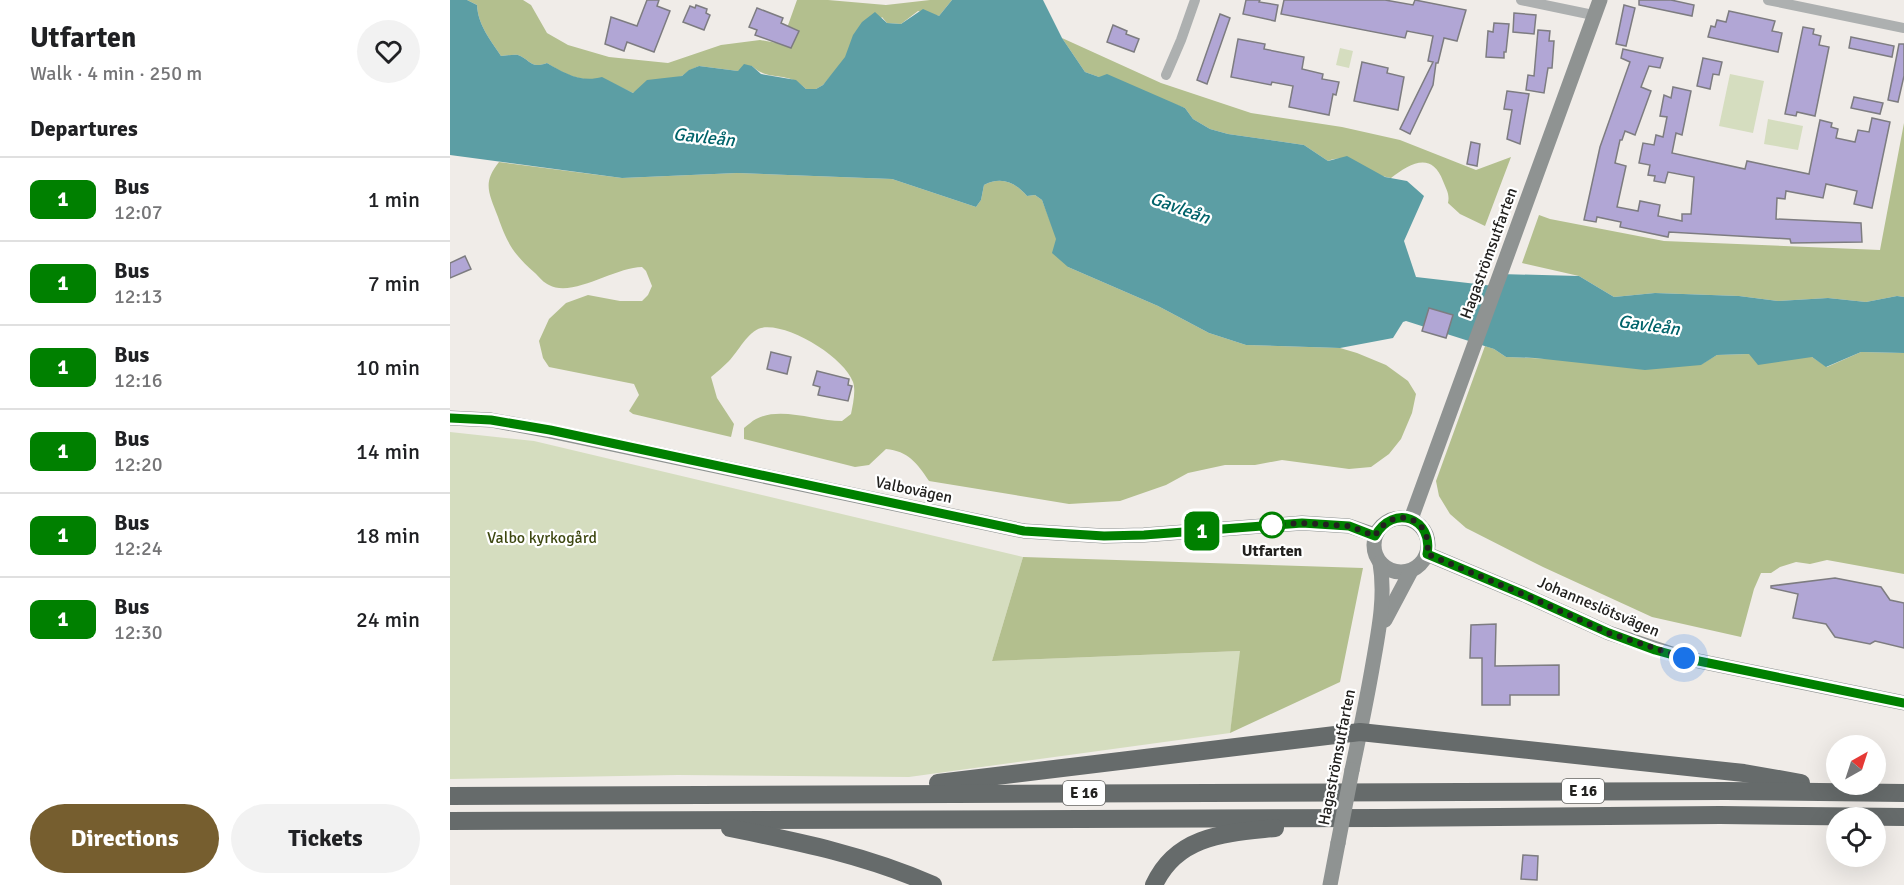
<!DOCTYPE html>
<meta charset="utf-8">
<style>
body{margin:0;font-family:Signika,sans-serif;background:#f2f2f2;color:#202124;height:100vh;display:flex;flex-direction:column;font-size:22px;white-space:nowrap}
*{box-sizing:border-box;margin:0}
p{font-size:20px;color:#757577}
.icon{flex:none;width:33px;height:33px;fill:none;stroke:currentColor;stroke-width:2;stroke-linecap:round;stroke-linejoin:round}
.map{position:relative;flex:1;overflow:hidden}
.drawer{display:flex;flex-direction:column;background:#fff;width:450px}
.drawer>*{flex:none}
.badge{padding:0 12px;border-radius:9px;font-size:21px;line-height:39px}
.needle{width:39px;rotate:39deg}
.fabs{position:absolute;left:1376px;top:735px;display:grid;gap:12px}
.fabs a{display:grid;place-items:center;width:60px;height:60px;border-radius:50%;background:#fff;box-shadow:0 6px 24px #0002;font-size:30px}
.you{position:absolute;width:30px;height:30px;margin:-15px;border:4px solid #fff;border-radius:50%;background:#1a73e8;box-shadow:0 0 0 9px #1a73e833}
.map>.badge{position:absolute;translate:-50% -50%;box-shadow:0 0 0 3px #fff}
h2{padding:0 30px;font-size:22px;line-height:54px}
.round{display:grid;place-items:center;flex:none;width:63px;height:63px;border-radius:32px;background:#f2f2f2}
.overview{display:flex;align-items:center;justify-content:space-between;height:102px;padding:0 30px}
h1{font-size:28px;font-weight:700;line-height:45px}
.primary-button{display:flex;gap:12px;margin-top:auto;padding:12px 30px}
.primary-button a{flex:1;height:69px;border-radius:36px;background:#765e2f;color:#fff;font-size:24px;font-weight:700;line-height:69px;text-align:center}
.primary-button a+a{background:#f2f2f2;color:#202124}
ul{padding:0;list-style:none}
li{display:flex;align-items:center;gap:18px;height:84px;padding:0 30px;border-top:2px solid #e0e0e0}
li div{flex:1}
li b{display:block;font-size:22px}
li em{font-style:normal}
li .badge{min-width:66px;font-weight:700;text-align:center}
main{display:flex;flex:1;min-height:0}
.map>svg:first-child{display:block}
.green{fill:#d5ddbf}
.forest{fill:#b3bf8e}
.water{fill:#5c9ea4}
.building{fill:#b1a6d5;stroke:#7d7c80;stroke-width:1.5}
.lines{fill:none;stroke-linecap:round;stroke-linejoin:round}
.street{stroke:#adb0b0;stroke-width:10}
.secondary{stroke:#8f9392;stroke-width:15}
.highway{stroke:#666b6b;stroke-width:18}
.secondary-bridge{stroke:#8f9392;stroke-width:15}
.line-casing{stroke:#fff;stroke-width:14}
.line{stroke:#008000;stroke-width:9}
.walk{stroke:#22211f;stroke-width:6;stroke-dasharray:0 10.8}
.stop-dot{fill:#fff;stroke:#008000;stroke-width:3}
.labels{text-anchor:middle;stroke-width:4.5;stroke-linejoin:round;paint-order:stroke}
.shield{fill:#fff;stroke:#646462;stroke-width:1.5}
.shield-label{font-size:15px;font-weight:bold;fill:#22211f}
.street-label{font-size:16px;fill:#22211f;stroke:#fff}
.park-label{font-size:16px;fill:#3e4811;stroke:#fff}
.stop-label{font-size:16px;font-weight:bold;fill:#22211f;stroke:#fff}
.water-label{font-size:18px;font-style:italic;fill:#00636a;stroke:#fff}
</style>
<main>
<section class="drawer">
<div class="overview"><div><h1>Utfarten</h1><p>Walk · 4 min · 250 m</p></div><a class="round"><svg class="icon" aria-label="heart" viewBox="0 0 24 24"><path d="M12 20l-8-8c-3-5 5-10 8-4 3-6 11-1 8 4z"/></svg></a></div>
<h2>Departures</h2>
<ul>
<li><span class="badge" style="background:#008000;color:#fff">1</span><div><b>Bus</b><p>12:07</p></div><em>1 min</em></li>
<li><span class="badge" style="background:#008000;color:#fff">1</span><div><b>Bus</b><p>12:13</p></div><em>7 min</em></li>
<li><span class="badge" style="background:#008000;color:#fff">1</span><div><b>Bus</b><p>12:16</p></div><em>10 min</em></li>
<li><span class="badge" style="background:#008000;color:#fff">1</span><div><b>Bus</b><p>12:20</p></div><em>14 min</em></li>
<li><span class="badge" style="background:#008000;color:#fff">1</span><div><b>Bus</b><p>12:24</p></div><em>18 min</em></li>
<li><span class="badge" style="background:#008000;color:#fff">1</span><div><b>Bus</b><p>12:30</p></div><em>24 min</em></li>
</ul>
<div class="primary-button"><a>Directions</a><a>Tickets</a></div>
</section>
<div class="map">
<svg width="1454" height="885" viewBox="0 0 1454 885">
<rect width="100%" height="100%" fill="#f0ece8"/>
<g class="green">
<path d="M890 48 903 51 899 68 886 65Z"/>
<path d="M1280 74 1314 81 1303 133 1269 126Z"/>
<path d="M1318 119 1353 126 1348 150 1314 144Z"/>
<path d="M0 432 84 441 573 557 542 661 791 651 780 733 459 777 228 775 0 779Z"/>
</g>
<g class="forest">
<path d="M17 0H73L81 5 97 33 118 45 159 57 218 63 271 45 310 40 327 43 337 28 347 0H378L436 5 480 0H502L489 16 468 11 451 24 437 23 432 17 373 85 366 89H356C336 69 320 83 302 66L288 71 249 66 240 70 232 76 183 93 152 78C131 83 114 74 97 63 80 69 81 60 68 55 63 54 56 56 51 56 40 39 28 25 27 5Z"/>
<path d="M612 38 711 83 801 113 892 127 950 140 1026 170 1061 157 1035 226 1010 214 998 203C1000 194 996 189 993 181 982 151 960 163 941 178 918 175 902 151 878 161L854 145 778 134 760 129 743 119 735 108 635 72Z"/>
<path d="M1454 123V297L1447 296 1416 302 1378 298 1328 301 1289 296 1205 293 1164 297 1129 276 1072 263 1089 215 1100 219 1214 241 1430 250Z"/>
<path d="M49 162 172 178 287 173 442 179 526 207 531 200 534 185C551 176 565 182 577 196L585 195 592 200 618 267 708 306 759 333 796 345 890 348 907 353 936 365 958 381 966 394 962 413 951 439 939 454 921 467 899 469 832 460 805 465H775L738 473 716 485 670 501 619 504 479 481C467 463 458 451 436 449L419 465 405 467 294 439V428C298 425 302 421 306 419 330 406 366 421 392 421L401 414C403 404 406 391 403 382 394 357 337 322 311 328 298 331 288 352 279 361 273 367 267 372 261 377L267 398 284 424 281 437 183 414 179 411 189 395 184 384 99 367 93 358 89 341 99 319 116 303 138 295 170 301H192L198 295 202 286 196 271 192 267C165 267 123 298 99 285 94 283 89 277 85 273 64 255 57 243 48 217 39 193 32 183 49 162Z"/>
<path d="M1035 346 1044 349 1056 357 1250 365 1267 355 1299 354 1362 357 1377 367 1411 352 1454 353V574L1377 560 1360 564 1346 562 1330 567 1321 573H1311L1304 589 1291 637 1202 617 1093 567 1016 528 1000 514 989 496 986 481Z"/>
<path d="M573 557 913 568 890 682 780 733 790 651 542 661Z"/>
</g>
<path class="water" d="M0 0H17L27 5C28 25 40 39 51 56 56 56 63 54 68 55 81 60 80 69 97 63 114 73 131 83 152 77L183 93 197 80 232 76 239 70 249 66 288 71 294 64 302 66 311 74 346 80 356 89H366L373 85 395 57 403 35 412 22 425 12 437 23 451 24 473 9 489 16 502 0H593L612 38 635 72 649 77 657 74 735 108 743 119 760 129 778 134 854 145 878 161 897 156 935 177 957 181 974 196 954 241 966 277 1044 286 1050 274 1129 276 1164 297 1205 293 1289 296 1328 301 1378 298 1416 302 1447 296 1454 297V353L1411 352 1376 367 1362 357 1308 365 1299 354 1267 355 1251 365 1195 370 1085 358 1056 357 1044 349 956 321 953 322 943 338 890 348 796 345 759 333 708 306 618 267 602 253 606 239 592 200 585 195 577 196C565 182 551 176 534 185L531 200 526 207 442 179 287 173 172 178 0 155Z"/>
<g class="building">
<path d="M197 0H209L207 6 220 11 204 52 177 42 174 51 155 44 161 17 187 26Z"/>
<path d="M796 0H810L809 2 828 5 825 21 793 14Z"/>
<path d="M834 0H935L963 5 965 0 1016 10 1007 41 994 38 988 63H986L983 85 960 134 950 129 983 62 978 61 983 36 957 31 955 38 831 14Z"/>
<path d="M1189 0H1221L1244 5 1242 16 1189 5Z"/>
<path d="M246 5 257 9 256 13 260 15 254 30 233 22 240 6 245 8Z"/>
<path d="M1174 5 1185 8 1176 46 1166 44Z"/>
<path d="M307 8 333 18 331 23 349 31 341 48 305 35 307 30 299 27Z"/>
<path d="M1279 11 1325 21 1322 31 1332 33 1328 52 1258 37 1261 26 1265 27 1267 20 1276 22Z"/>
<path d="M1064 13 1086 15 1084 34 1063 32Z"/>
<path d="M770 14 780 18 757 84 747 80Z"/>
<path d="M1044 23 1059 24 1056 52H1054V58L1036 57 1038 31 1043 32Z"/>
<path d="M663 25 677 31 676 34 689 39 684 52 657 42Z"/>
<path d="M1353 27 1364 29 1363 34 1371 36 1369 45 1379 47 1365 116 1347 112 1346 116 1335 114Z"/>
<path d="M1088 30 1100 31 1099 41H1104L1102 68H1098L1094 93 1076 90 1078 75 1084 76Z"/>
<path d="M1401 37 1444 46 1442 57 1399 48Z"/>
<path d="M788 39 815 44 814 49 854 57 852 69 873 74 872 79 889 82 886 95 883 94 879 115 839 107 843 86 822 82 821 85 781 77Z"/>
<path d="M1449 44H1454V76L1448 102 1438 100Z"/>
<path d="M1173 49 1213 58 1210 68 1199 66 1191 87 1201 91 1185 135 1175 131 1172 140H1170L1165 163 1176 166 1167 207 1188 211 1190 201 1210 205 1208 216 1232 221V214H1241L1244 177 1218 172 1215 183 1204 181 1205 176 1198 175 1200 165 1189 163 1193 143 1204 145 1206 135 1213 137 1217 117 1210 116 1214 95 1221 98 1223 87 1241 91 1232 135 1226 133 1222 153 1295 169 1297 161 1359 174 1370 120 1382 123 1381 127 1388 129 1386 138 1405 142 1408 130 1419 132 1422 118 1440 122 1422 208 1404 204 1407 191 1376 184 1373 198 1336 191 1335 199 1327 198 1326 219 1411 223 1412 242 1341 243 1340 239 1219 232 1218 237 1170 227 1171 222 1147 217 1146 222 1134 220 1150 147 1180 62 1171 58Z"/>
<path d="M1253 58 1272 62 1269 75 1263 74 1260 89 1247 86Z"/>
<path d="M912 62 938 68 937 73 954 77 948 110 904 101Z"/>
<path d="M1057 91 1079 94 1070 144 1057 139 1062 110 1054 109Z"/>
<path d="M1404 97 1433 103 1430 114 1401 108Z"/>
<path d="M1021 142 1030 144 1027 166 1017 164Z"/>
<path d="M15 256 21 269 0 278V263Z"/>
<path d="M979 308 1003 315 996 338 972 331Z"/>
<path d="M321 352 341 357 337 374 317 369Z"/>
<path d="M367 371 399 379 398 385 402 386 398 401 368 395 370 387 363 385Z"/>
<path d="M1385 578 1431 587 1440 600 1454 603V648L1425 641 1420 644 1385 637 1376 624 1343 618 1348 594 1321 588V586Z"/>
<path d="M1046 624 1045 666 1109 665V695H1060V705H1032V658H1020L1021 625Z"/>
<path d="M1073 855 1088 856 1087 880 1071 879Z"/>
</g>
<g class="lines">
<g class="street">
<path d="M1071 0 1143 15"/>
<path d="M1318 0 1454 28"/>
<path d="M716 75 731 40 745 0"/>
</g>
<g class="secondary">
<path d="M0 418 41 420 100 431 574 531 654 536 694 535 852 523 899 526 925 535"/>
<circle cx="951" cy="545" r="27"/>
<path d="M961 519 1150 0"/>
<path d="M977 554 1075 595 1159 633 1234 658 1454 703"/>
<path d="M935 620 961 571"/>
<path d="M902 770C909 737 916 703 922 669 928 634 936 598 930 563"/>
<path d="M880 885 888 843"/>
</g>
<g class="highway">
<path d="M488 783 910 732 1294 773 1351 783"/>
<path d="M0 796 1276 791 1454 793"/>
<path d="M0 821 935 818 1270 815 1454 817"/>
<path d="M280 828C350 842 418 856 483 885"/>
<path d="M704 885C727 834 778 833 825 828"/>
</g>
<path class="secondary-bridge" d="M888 843 902 770"/>
</g>
<g class="lines">
<g class="line-casing">
<path id="line" d="M0 418 41 420 100 430 574 531 654 536 694 535 852 523 899 526 925 536C943 503 984 518 977 554L1075 595 1159 633 1205 650 1234 658 1454 703"/>
</g>
<use href="#line" class="line"/>
<path class="walk" d="M822 525 852 523 899 526 925 536C943 503 984 518 977 554L1075 595 1159 633 1234 658"/>
</g>
<circle class="stop-dot" cx="822" cy="525" r="12"/>
<g class="labels">
<g class="shield">
<rect x="1112" y="779" width="42" height="24" rx="4.5"/>
<rect x="613" y="781" width="42" height="24" rx="4.5"/>
</g>
<g class="shield-label">
<text x="1133" y="796">E 16</text>
<text x="634" y="798">E 16</text>
</g>
<g class="street-label">
<text transform="translate(1038 253) rotate(-70)" y="6">Hagaströmsutfarten</text>
<text transform="translate(464 489) rotate(12)" y="6">Valbovägen</text>
<text transform="translate(1149 606) rotate(23)" y="6">Johanneslötsvägen</text>
<text transform="translate(886 757) rotate(-79)" y="6">Hagaströmsutfarten</text>
</g>
<g class="park-label">
<text x="92" y="543">Valbo kyrkogård</text>
</g>
<g class="stop-label">
<text x="822" y="556">Utfarten</text>
</g>
<g class="water-label">
<text transform="translate(254 137) rotate(6)" y="6">Gavleån</text>
<text transform="translate(730 208) rotate(20)" y="6">Gavleån</text>
<text transform="translate(1199 325) rotate(8)" y="6">Gavleån</text>
</g>
</g>
</svg>
<div class="fabs">
<a><svg class="needle" viewBox="-14 -14 28 28"><path d="M0-13l5 13h-10z" fill="#e53935"/><path d="M0 13l5-13h-10z" fill="#757577"/></svg></a>
<a><svg class="icon" aria-label="locate" viewBox="0 0 24 24"><circle cx="12" cy="12" r="6"/><path d="M12 2v4M12 18v4M2 12h4M18 12h4"/></svg></a>
</div>
<div class="you" style="left:1234px;top:658px"></div>
<b class="badge" style="left:752px;top:531px;background:#008000;color:#fff">1</b>
</div>
</main>
